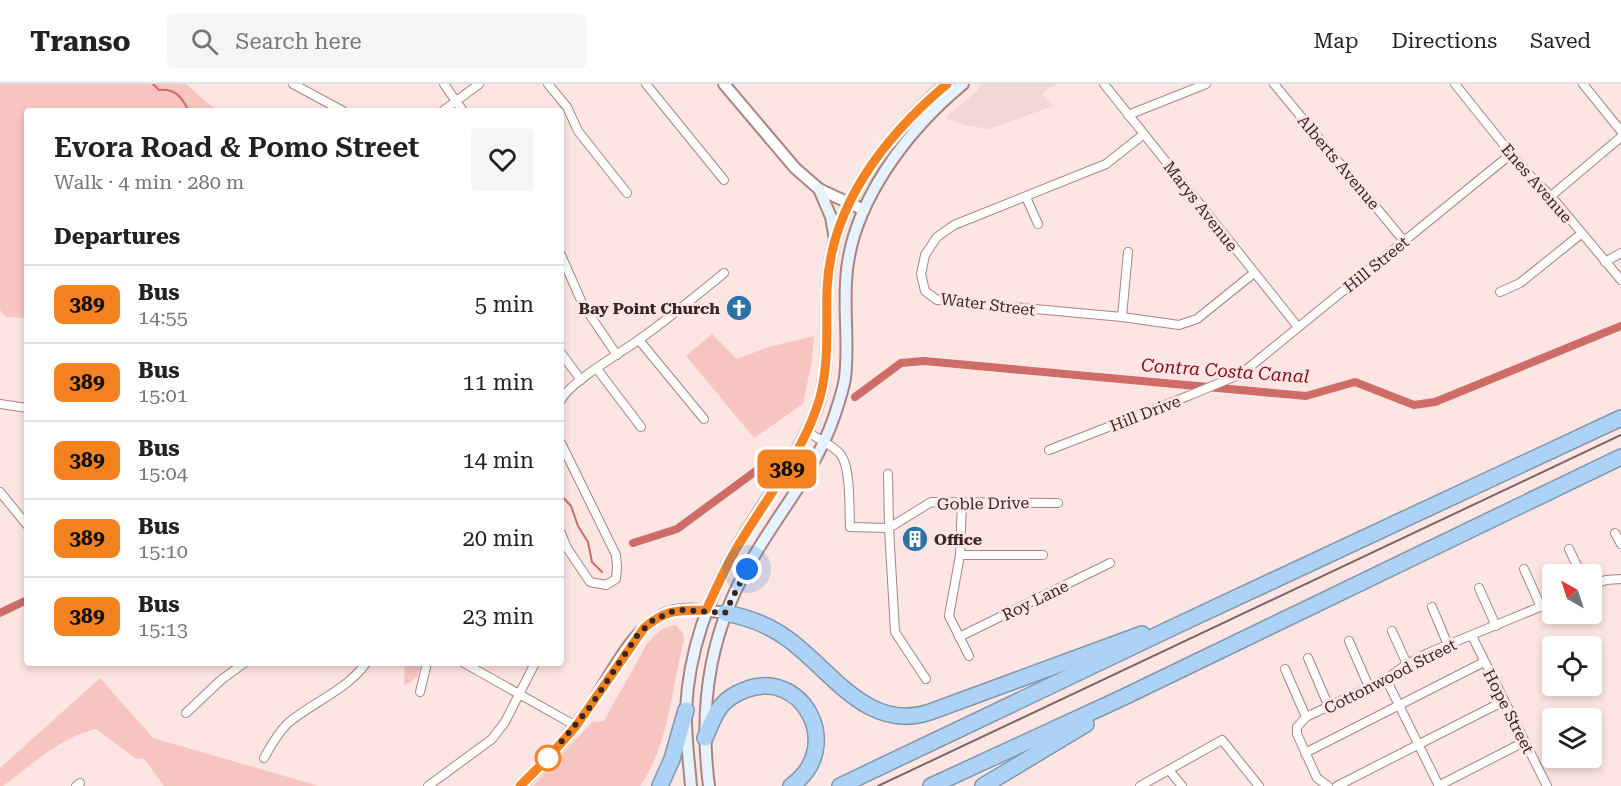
<!DOCTYPE html>
<meta charset="utf-8">
<style>
body{margin:0;font-family:"Roboto Serif",serif;background:#f6f6f6;color:#222;height:100vh;display:flex;flex-direction:column;font-size:22px;white-space:nowrap}
*{box-sizing:border-box;margin:0}
p{font-size:20px;color:#767676}
.icon{flex:none;width:33px;height:33px;fill:none;stroke:currentColor;stroke-width:2;stroke-linecap:round;stroke-linejoin:round}
.map{position:relative;flex:1;overflow:hidden}
.side{position:absolute;left:24px;top:24px;width:540px;height:558px;display:flex;flex-direction:column;background:#fff;border-radius:6px;box-shadow:0 3px 9px #0003}
.side>*{flex:none}
.badge{padding:0 12px;border-radius:9px;font-size:21px;line-height:39px}
.needle{width:39px;rotate:321deg}
.buttons{position:absolute;left:1542px;top:480px;display:grid;gap:12px}
.buttons a{display:grid;place-items:center;width:60px;height:60px;border-radius:6px;background:#fff;box-shadow:0 3px 9px #0003;font-size:30px}
.you{position:absolute;width:30px;height:30px;margin:-15px;border:4px solid #fff;border-radius:50%;background:#1a73e8;box-shadow:0 0 0 9px #1a73e833}
.map>.badge{position:absolute;translate:-50% -50%;box-shadow:0 0 0 3px #fff}
h2{padding:0 30px;font-size:22px;line-height:54px}
.round{display:grid;place-items:center;flex:none;width:63px;height:63px;border-radius:6px;background:#f6f6f6}
.head{display:flex;align-items:center;justify-content:space-between;height:102px;padding:0 30px}
h1{font-size:28px;font-weight:600;line-height:45px}
ul{padding:0;list-style:none}
li{display:flex;align-items:center;gap:18px;height:78px;padding:0 30px;border-top:2px solid #e0e0e0}
li div{flex:1}
li b{display:block;font-size:22px}
li em{font-style:normal}
li .badge{min-width:66px;font-weight:700;text-align:center}
header{display:flex;align-items:center;gap:36px;box-sizing:border-box;height:84px;padding:0 30px;background:#fff;border-bottom:2px solid #e0e0e0}
header strong{font-size:28px}
nav{display:flex;gap:33px;margin-inline-start:auto;font-size:21px}
.search{width:420px;height:54px;background:#f6f6f6;display:flex;align-items:center;gap:15px;box-sizing:border-box;padding:0 21px;border-radius:6px;color:#767676;font-size:22px}
.map>svg:first-child{display:block}
.built{fill:#f2d6d3}
.green{fill:#f7c5c0}
.lines{fill:none;stroke-linecap:round;stroke-linejoin:round}
.stream{stroke:#ce6c67;stroke-width:2}
.canal{stroke:#ce6c67;stroke-width:8}
.minor-casing{stroke:#a98481;stroke-width:10}
.tertiary-casing{stroke:#a98481;stroke-width:14}
.secondary-casing{stroke:#a98481;stroke-width:14}
.motorway-casing{stroke:#8297ac;stroke-width:18}
.minor{stroke:#fff;stroke-width:8}
.tertiary{stroke:#fff;stroke-width:10}
.secondary{stroke:#e6f2fc;stroke-width:10}
.motorway{stroke:#acd3f5;stroke-width:15}
.rail{stroke:#796866;stroke-width:2}
.line-casing{stroke:#fff;stroke-width:14}
.line{stroke:#f58220;stroke-width:9}
.walk{stroke:#352725;stroke-width:6;stroke-dasharray:0 10.8}
.stop-dot{fill:#fff;stroke:#f58220;stroke-width:3}
.labels{text-anchor:middle;stroke-width:6;stroke-linejoin:round;paint-order:stroke}
.street-label{font-size:16px;fill:#352725;stroke:#fde5e3}
.poi-label{font-size:16px;font-weight:bold;fill:#352725;stroke:#fde5e3;text-anchor:end}
.water-label{font-size:18px;font-style:italic;fill:#870a18;stroke:#fde5e3}
</style>
<header>
<strong>Transo</strong>
<div class="search"><svg class="icon" aria-label="search" viewBox="0 0 24 24"><circle cx="10" cy="10" r="6"/><path d="M15 15l6 6"/></svg>Search here</div>
<nav><a>Map</a><a>Directions</a><a>Saved</a></nav>
</header>
<div class="map">
<svg width="1621" height="702" viewBox="0 0 1621 702">
<rect width="100%" height="100%" fill="#fde5e3"/>
<path class="built" d="M982 0H1055L1042 10 1053 22 989 45 964 41 945 34 975 9Z"/>
<g class="green">
<path d="M0 0H186L210 21 219 27H27V234L6 233 0 226Z"/>
<path d="M712 250 737 275 768 263 814 252 812 276 803 320 754 354 686 272Z"/>
<path d="M676 541 683 549 684 556C671 606 670 658 640 702H533L592 638 604 637 647 560C654 551 664 542 676 541Z"/>
<path d="M405 579H417L420 583 417 593 404 602Z"/>
<path d="M100 594 153 654 319 702H164L144 675 135 674 96 645C60 653 32 681 3 702H0V684Z"/>
</g>
<g class="lines">
<g class="stream">
<path d="M153 0 159 6C176 4 182 14 189 27"/>
<path d="M561 411 571 422 578 442 588 458 592 478 602 488"/>
</g>
<g class="canal">
<path d="M855 313 901 279 924 277 1306 312 1355 298 1414 321 1435 318 1621 242"/>
<path d="M633 459 677 445 783 367"/>
<path d="M0 529 27 516"/>
</g>
<g class="minor-casing">
<g id="minor">
<path d="M293 0 343 27"/>
<path d="M444 0 463 27"/>
<path d="M548 0 567 23 578 47 627 109"/>
<path d="M646 0 724 96"/>
<path d="M1104 0 1298 243"/>
<path d="M1274 0 1404 157"/>
<path d="M1455 0 1511 70 1535 97 1551 112 1621 196"/>
<path d="M1583 0 1621 47"/>
<path d="M443 27 479 0"/>
<path d="M1128 31 1206 0"/>
<path d="M1144 50 1106 80 954 141 937 153 925 171 921 190 925 207 937 216 1122 233 1179 241 1197 235 1254 189"/>
<path d="M1551 112 1621 53"/>
<path d="M1026 113 1038 140"/>
<path d="M561 171 583 221 617 271"/>
<path d="M1605 178 1621 169"/>
<path d="M1500 208 1520 199 1581 150"/>
<path d="M1122 233 1128 168"/>
<path d="M639 256 704 335"/>
<path d="M561 269 581 296"/>
<path d="M597 285 641 343"/>
<path d="M561 316C570 298 619 270 637 257 667 236 696 212 724 189"/>
<path d="M0 320 27 324"/>
<path d="M806 347C816 354 835 362 841 371 851 385 849 425 850 443L889 444 931 418 1058 419"/>
<path d="M561 359 616 471 617 484 616 495 606 501 590 498 567 464 561 449"/>
<path d="M1049 366 1188 312 1241 290 1511 70"/>
<path d="M888 390 889 444 895 548 926 595"/>
<path d="M0 408 27 441"/>
<path d="M962 417 960 471 949 532 969 572"/>
<path d="M1615 449 1621 460"/>
<path d="M1569 465 1581 490"/>
<path d="M960 471H1043"/>
<path d="M1524 485 1541 523"/>
<path d="M1592 501 1606 496 1621 495"/>
<path d="M1479 504 1496 542"/>
<path d="M1432 523 1448 561"/>
<path d="M1392 547 1407 580"/>
<path d="M1472 552 1547 702"/>
<path d="M959 553 1110 479"/>
<path d="M1349 557 1369 603"/>
<path d="M1308 574 1329 623"/>
<path d="M464 579 576 642"/>
<path d="M1285 585 1306 633"/>
<path d="M1386 595 1439 702"/>
<path d="M420 608 427 579"/>
<path d="M186 629 221 596 244 579"/>
<path d="M1305 669 1484 578"/>
<path d="M264 674C271 661 278 649 288 639 313 618 347 606 366 579"/>
<path d="M1169 686 1182 702"/>
<path d="M76 702 80 699"/>
<path d="M428 702 492 655 505 638 535 579"/>
<path d="M1140 702 1222 656 1259 702"/>
<path d="M1328 702 1317 694 1297 650V643L1306 633 1386 595 1407 580 1428 569 1552 518"/>
<path d="M1337 702 1504 617"/>
<path d="M1438 702 1524 658"/>
</g>
</g>
<g class="tertiary-casing">
<g id="tertiary">
<path d="M724 0 795 84 819 105 864 126"/>
<path d="M520 702C546 678 570 651 590 622 609 595 631 546 661 532 680 522 704 526 725 529"/>
</g>
</g>
<g class="secondary-casing">
<g id="secondary">
<path d="M819 105 831 133 835 156"/>
<path d="M691 702C689 677 685 650 686 625 689 565 710 509 740 458 766 414 799 372 817 324 830 286 826 245 827 206 830 122 885 53 946 0"/>
<path d="M709 702C698 616 711 541 757 467 784 422 817 383 834 333 838 321 843 307 845 294 849 262 844 230 846 198 849 122 906 47 963 0"/>
</g>
</g>
<g class="motorway-casing">
<g id="motorway">
<path d="M725 529C747 533 769 541 788 555 832 587 868 649 930 628L1142 550"/>
<path d="M705 654C710 643 714 630 722 621 728 614 737 609 745 606 802 583 846 663 791 702"/>
<path d="M660 702 672 675 686 626"/>
<path d="M840 702 1180 540 1621 334"/>
<path d="M931 702 1124 613 1621 373"/>
<path d="M983 702 1086 640"/>
</g>
</g>
<use href="#minor" class="minor"/>
<use href="#tertiary" class="tertiary"/>
<use href="#secondary" class="secondary"/>
<use href="#motorway" class="motorway"/>
<path class="rail" d="M878 702 1621 351"/>
</g>
<g class="lines">
<g class="line-casing">
<path id="line" d="M520 702 548 674 576 642 644 544C667 524 678 527 706 526 717 503 727 479 741 457 767 414 800 372 817 323 830 286 826 245 827 206 830 122 885 52 947 0"/>
</g>
<use href="#line" class="line"/>
<path class="walk" d="M548 674 590 623 637 552 652 537 671 528 682 526 725 529 747 485"/>
</g>
<defs>
<g id="church-disc" transform="scale(1.35)"><circle r="9.5" fill="#2c72a6" stroke="#fde5e3"/><path d="M-1.2-6h2.4v3.5h3.3v2.4h-3.3V6h-2.4V-.1h-3.3v-2.4h3.3Z" fill="#fff"/></g>
<g id="building-disc" transform="scale(1.35)"><circle r="9.5" fill="#2c72a6" stroke="#fde5e3"/><path d="M-4-6H4V6H1V3H-1V6H-4ZM-2.5-4.3h1.7v1.8h-1.7ZM.8-4.3h1.7v1.8H.8ZM-2.5-1h1.7V.8h-1.7ZM.8-1h1.7V.8H.8Z" fill="#fff"/></g>
</defs>
<g fill-rule="evenodd">
<use href="#church-disc" x="739" y="224"/>
<use href="#building-disc" x="915" y="455"/>
</g>
<circle class="stop-dot" cx="548" cy="674" r="12"/>
<g class="labels">
<g class="street-label">
<text transform="translate(1339 78) rotate(50)" y="6">Alberts Avenue</text>
<text transform="translate(1537 99) rotate(49)" y="6">Enes Avenue</text>
<text transform="translate(1201 122) rotate(52)" y="6">Marys Avenue</text>
<text transform="translate(1376 180) rotate(-39)" y="6">Hill Street</text>
<text transform="translate(988 220) rotate(7)" y="6">Water Street</text>
<text transform="translate(1145 329) rotate(-21)" y="6">Hill Drive</text>
<text transform="translate(983 419) rotate(-1)" y="6">Goble Drive</text>
<text transform="translate(1035 516) rotate(-26)" y="6">Roy Lane</text>
<text transform="translate(1390 592) rotate(-27)" y="6">Cottonwood Street</text>
<text transform="translate(1509 627) rotate(63)" y="6">Hope Street</text>
</g>
<g class="poi-label">
<text x="720" y="230">Bay Point Church</text>
<text x="934" y="461" text-anchor="start">Office</text>
</g>
<g class="water-label">
<text transform="translate(1225 287) rotate(4)" y="6">Contra Costa Canal</text>
</g>
</g>
</svg>
<div class="buttons">
<a><svg class="needle" viewBox="-14 -14 28 28"><path d="M0-13l5 13h-10z" fill="#e53935"/><path d="M0 13l5-13h-10z" fill="#767676"/></svg></a>
<a><svg class="icon" aria-label="locate" viewBox="0 0 24 24"><circle cx="12" cy="12" r="6"/><path d="M12 2v4M12 18v4M2 12h4M18 12h4"/></svg></a>
<a><svg class="icon" aria-label="layers" viewBox="0 0 24 24"><path d="M12 4l9 5-9 5-9-5zM3 14l9 5 9-5"/></svg></a>
</div>
<div class="you" style="left:747px;top:485px"></div>
<b class="badge" style="left:787px;top:385px;background:#f58220;color:#111">389</b>
<section class="side">
<div class="head"><div><h1>Evora Road &amp; Pomo Street</h1><p>Walk · 4 min · 280 m</p></div><a class="round"><svg class="icon" aria-label="heart" viewBox="0 0 24 24"><path d="M12 20l-8-8c-3-5 5-10 8-4 3-6 11-1 8 4z"/></svg></a></div>
<h2>Departures</h2>
<ul>
<li><span class="badge" style="background:#f58220;color:#111">389</span><div><b>Bus</b><p>14:55</p></div><em>5 min</em></li>
<li><span class="badge" style="background:#f58220;color:#111">389</span><div><b>Bus</b><p>15:01</p></div><em>11 min</em></li>
<li><span class="badge" style="background:#f58220;color:#111">389</span><div><b>Bus</b><p>15:04</p></div><em>14 min</em></li>
<li><span class="badge" style="background:#f58220;color:#111">389</span><div><b>Bus</b><p>15:10</p></div><em>20 min</em></li>
<li><span class="badge" style="background:#f58220;color:#111">389</span><div><b>Bus</b><p>15:13</p></div><em>23 min</em></li>
</ul>
</section>
</div>
